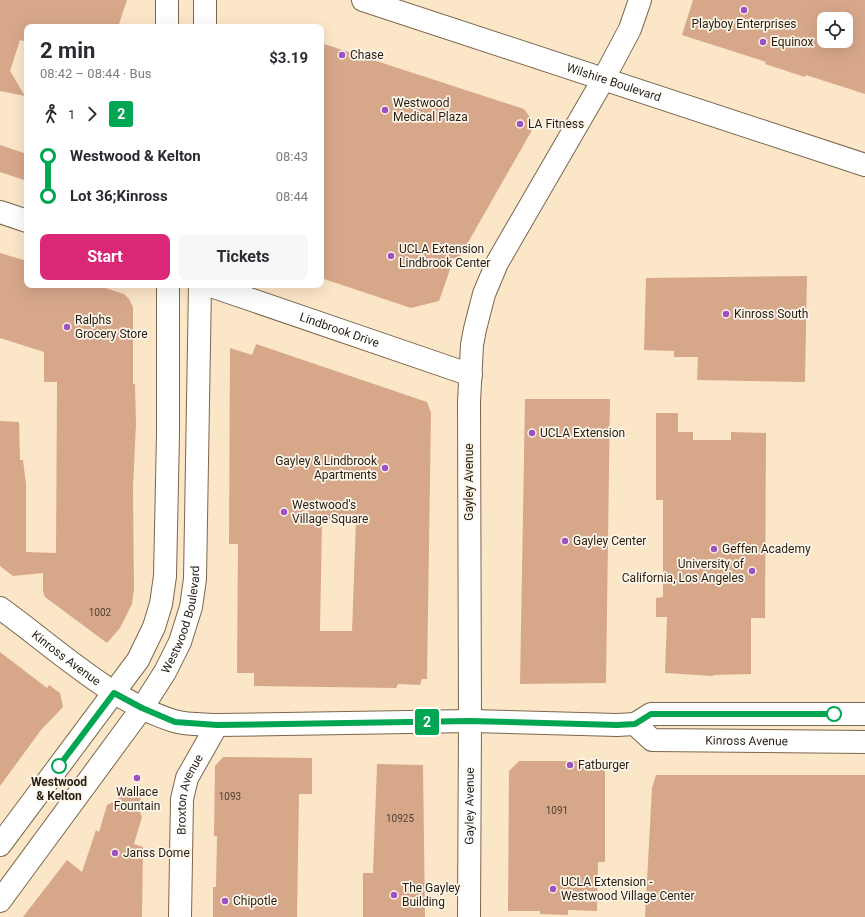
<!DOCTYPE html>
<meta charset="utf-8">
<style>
body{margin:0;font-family:Roboto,sans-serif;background:#f7f7f7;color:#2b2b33;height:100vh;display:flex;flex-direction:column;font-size:15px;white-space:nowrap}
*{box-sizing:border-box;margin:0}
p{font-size:13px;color:#7c7c81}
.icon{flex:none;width:22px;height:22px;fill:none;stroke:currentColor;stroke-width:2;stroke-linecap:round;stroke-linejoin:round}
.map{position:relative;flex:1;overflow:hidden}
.drawer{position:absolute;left:24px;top:24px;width:300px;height:264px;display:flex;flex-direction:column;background:#fff;border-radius:8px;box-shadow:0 4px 16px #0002}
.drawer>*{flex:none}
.badge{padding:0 8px;border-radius:3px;font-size:14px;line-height:26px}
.fabs{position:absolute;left:817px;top:12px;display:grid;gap:8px}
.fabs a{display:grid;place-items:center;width:36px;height:36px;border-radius:8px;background:#fff;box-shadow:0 4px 16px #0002;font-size:20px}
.map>.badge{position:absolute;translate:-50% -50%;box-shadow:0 0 0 2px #fff}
.legs{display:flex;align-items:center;gap:6px;height:44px;padding:0 16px;font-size:13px}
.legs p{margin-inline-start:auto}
.summary{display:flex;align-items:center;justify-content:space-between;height:68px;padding:0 16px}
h1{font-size:22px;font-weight:700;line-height:30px}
.cta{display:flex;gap:8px;margin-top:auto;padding:8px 16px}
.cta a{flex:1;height:46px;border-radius:8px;background:#db2777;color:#fff;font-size:16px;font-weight:700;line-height:46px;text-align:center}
.cta a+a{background:#f7f7f7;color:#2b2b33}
ul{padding:0 16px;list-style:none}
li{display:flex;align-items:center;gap:14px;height:40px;font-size:15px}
li i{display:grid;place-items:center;width:6px;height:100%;margin:0 5px;background:currentColor}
li i::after{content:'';width:10px;height:10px;margin:-5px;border:3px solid;border-radius:50%;background:#fff}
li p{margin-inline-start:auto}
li:first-child i{background:linear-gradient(#0000 50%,currentColor 0)}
li:last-child i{background:linear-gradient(currentColor 50%,#0000 0)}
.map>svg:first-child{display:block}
.building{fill:#d7a78a;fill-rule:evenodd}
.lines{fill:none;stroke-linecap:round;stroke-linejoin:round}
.minor-casing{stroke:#7a674c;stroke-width:24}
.major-casing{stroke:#7a674c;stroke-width:24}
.minor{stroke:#fff;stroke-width:22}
.major{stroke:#fff;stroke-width:22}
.line-1-casing{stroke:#fff;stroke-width:9}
.line-1{stroke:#00a651;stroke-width:6}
.poi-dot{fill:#9e51c2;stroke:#fef5e9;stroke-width:1.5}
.stop-1-dot{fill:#fff;stroke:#00a651;stroke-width:2}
.labels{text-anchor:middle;stroke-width:3.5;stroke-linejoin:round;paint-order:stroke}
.number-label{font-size:10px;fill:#524031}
.poi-label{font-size:12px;fill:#261e13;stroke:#fef5e9;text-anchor:start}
.street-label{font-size:12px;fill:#261e13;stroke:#fef5e9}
.stop-label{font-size:12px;font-weight:bold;fill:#261e13;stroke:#fef5e9}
</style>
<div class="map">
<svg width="865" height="917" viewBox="0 0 865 917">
<rect width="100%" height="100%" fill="#fce6c8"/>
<g class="building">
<path d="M0 0H127L118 27H27V42L20 40 10 71 25 96 0 91Z"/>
<path d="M693 0H865V94L806 75 805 77 765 64 766 62 682 35ZM824 19H846V41H824Z"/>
<path d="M321 43 524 109 532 120V130L527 139 458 260 454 258 439 301 411 308 321 278Z"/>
<path d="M0 145 27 154V181L0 172Z"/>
<path d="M0 253 27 261V285H96L124 294 129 299 133 307V384H135L136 423 133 489 134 589 132 604 120 628 107 643 45 597 43 591V573L13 576 0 566V421L19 422 20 460H23L26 484V552L56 553 57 382H44V352L0 338Z"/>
<path d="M807 276 805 382 697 380 698 357H674V351L644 350 646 278Z"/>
<path d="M256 344 427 402 431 413 427 679H422L420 685 398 684 396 688 254 686V673H237L238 544H229L230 348 252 355ZM322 521H356L352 631H320Z"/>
<path d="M525 399H610L606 683 520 684Z"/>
<path d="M656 413H678V432H693V440H731V432L766 433 765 618H751V674L714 675 713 676 665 673 667 617H656V598L663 597V500H656Z"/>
<path d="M0 652 47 688 49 685 60 693 63 707 41 730 0 786Z"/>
<path d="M223 757 312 758V794H299L297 917H213V887H216L217 836H214L215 766Z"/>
<path d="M519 761H605V862H598L597 911 568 910V915L540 914V911H508L509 771Z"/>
<path d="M377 764 423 765 425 917H363V873H373Z"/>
<path d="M656 775H865V917H645L652 788Z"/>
<path d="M121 791 141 798 138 807 142 817 134 844 143 847 142 917H23L67 860 82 872 96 830 99 832 107 805 118 799Z"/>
</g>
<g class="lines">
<g class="minor-casing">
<g id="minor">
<path d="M0 212 27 221"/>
<path id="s1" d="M208 285 471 375"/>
<path id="s2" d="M0 608C53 646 112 702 174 721 187 725 203 724 217 725L470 721 617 725 635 724 651 714H865"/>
<path id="s3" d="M635 724 652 740 865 742"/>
<path id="s4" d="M180 917 182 799 187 778 217 725"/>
<path id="s5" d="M469 917 470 721 469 402 472 345 475 329 484 294 497 263 603 80 630 29 640 0"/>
</g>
</g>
<g class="major-casing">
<g id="major">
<path d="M167 0V27"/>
<path d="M205 0V27"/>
<path id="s6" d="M363 0 865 165"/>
<path d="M0 845 138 660 154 627 161 604 165 576 168 434V285"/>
<path id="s7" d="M0 901 142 708 165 672 180 642 191 607 195 579 200 285"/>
</g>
</g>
<use href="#minor" class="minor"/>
<use href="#major" class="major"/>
</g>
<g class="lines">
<g class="line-1-casing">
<path id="line-1" d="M59 766 114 693 142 708 175 722 217 725 470 721 617 725 635 724 651 714H834"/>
</g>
<use href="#line-1" class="line-1"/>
</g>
<g class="poi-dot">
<circle cx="744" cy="10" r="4"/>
<circle cx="763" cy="42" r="4"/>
<circle cx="342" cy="55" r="4"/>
<circle cx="385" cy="110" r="4"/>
<circle cx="520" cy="124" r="4"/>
<circle cx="391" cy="256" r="4"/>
<circle cx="726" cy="314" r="4"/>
<circle cx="67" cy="327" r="4"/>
<circle cx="532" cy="433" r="4"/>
<circle cx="385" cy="468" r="4"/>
<circle cx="284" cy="512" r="4"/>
<circle cx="565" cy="541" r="4"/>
<circle cx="714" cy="549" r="4"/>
<circle cx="752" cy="571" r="4"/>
<circle cx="570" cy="765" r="4"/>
<circle cx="137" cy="778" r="4"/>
<circle cx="115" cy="853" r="4"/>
<circle cx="553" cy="889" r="4"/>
<circle cx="394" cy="895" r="4"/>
<circle cx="225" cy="901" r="4"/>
</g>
<g class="stop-1-dot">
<circle cx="834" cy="714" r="7"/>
<circle cx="59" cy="766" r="7"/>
</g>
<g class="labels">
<g class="number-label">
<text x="100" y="616">1002</text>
<text x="230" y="800">1093</text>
<text x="557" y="814">1091</text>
<text x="400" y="822">10925</text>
</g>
<g class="poi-label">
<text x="744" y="28" text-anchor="middle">Playboy Enterprises</text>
<text x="771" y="46">Equinox</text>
<text x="350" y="59">Chase</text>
<text x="393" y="107">Westwood<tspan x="393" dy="14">Medical Plaza</tspan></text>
<text x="528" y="128">LA Fitness</text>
<text x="399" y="253">UCLA Extension<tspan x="399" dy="14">Lindbrook Center</tspan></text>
<text x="734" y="318">Kinross South</text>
<text x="75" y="324">Ralphs<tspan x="75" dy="14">Grocery Store</tspan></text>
<text x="540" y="437">UCLA Extension</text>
<text x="377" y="465" text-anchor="end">Gayley &amp; Lindbrook<tspan x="377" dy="14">Apartments</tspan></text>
<text x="292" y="509">Westwood's<tspan x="292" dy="14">Village Square</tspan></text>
<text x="573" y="545">Gayley Center</text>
<text x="722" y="553">Geffen Academy</text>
<text x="744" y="568" text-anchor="end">University of<tspan x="744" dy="14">California, Los Angeles</tspan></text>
<text x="578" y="769">Fatburger</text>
<text x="137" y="796" text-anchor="middle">Wallace<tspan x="137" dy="14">Fountain</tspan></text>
<text x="123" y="857">Janss Dome</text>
<text x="561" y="886">UCLA Extension -<tspan x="561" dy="14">Westwood Village Center</tspan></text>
<text x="402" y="892">The Gayley<tspan x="402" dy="14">Building</tspan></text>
<text x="233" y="905">Chipotle</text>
</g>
<g class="street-label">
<text dy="4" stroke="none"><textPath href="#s6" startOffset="264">Wilshire Boulevard</textPath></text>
<text dy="4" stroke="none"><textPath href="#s1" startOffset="139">Lindbrook Drive</textPath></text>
<text transform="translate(469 482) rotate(-90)" y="4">Gayley Avenue</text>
<text dy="4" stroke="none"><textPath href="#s7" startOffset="338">Westwood Boulevard</textPath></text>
<text dy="4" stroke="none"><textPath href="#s2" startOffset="83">Kinross Avenue</textPath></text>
<text dy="4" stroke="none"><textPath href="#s3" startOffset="118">Kinross Avenue</textPath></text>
<text dy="4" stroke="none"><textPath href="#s4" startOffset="124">Broxton Avenue</textPath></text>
<text dy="4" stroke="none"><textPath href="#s5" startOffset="111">Gayley Avenue</textPath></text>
</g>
<g class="stop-label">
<text x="59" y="786">Westwood<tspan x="59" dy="14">&amp; Kelton</tspan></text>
</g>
</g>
</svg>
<div class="fabs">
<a><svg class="icon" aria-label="locate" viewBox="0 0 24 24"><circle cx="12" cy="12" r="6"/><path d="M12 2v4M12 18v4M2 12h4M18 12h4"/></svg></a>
</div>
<b class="badge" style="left:427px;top:722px;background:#00a651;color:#fff">2</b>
<section class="drawer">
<div class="summary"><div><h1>2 min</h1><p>08:42 – 08:44 · Bus</p></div><b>$3.19</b></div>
<div class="legs"><svg class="icon" aria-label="walk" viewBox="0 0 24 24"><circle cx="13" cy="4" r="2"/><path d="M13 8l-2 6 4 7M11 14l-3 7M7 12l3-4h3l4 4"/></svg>1<svg class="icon" aria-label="forward" viewBox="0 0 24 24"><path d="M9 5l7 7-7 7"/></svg><b class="badge" style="background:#00a651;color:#fff">2</b></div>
<ul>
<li><i style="color:#00a651"></i><b>Westwood &amp; Kelton</b><p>08:43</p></li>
<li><i style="color:#00a651"></i><b>Lot 36;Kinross</b><p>08:44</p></li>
</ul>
<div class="cta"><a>Start</a><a>Tickets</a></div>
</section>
</div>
